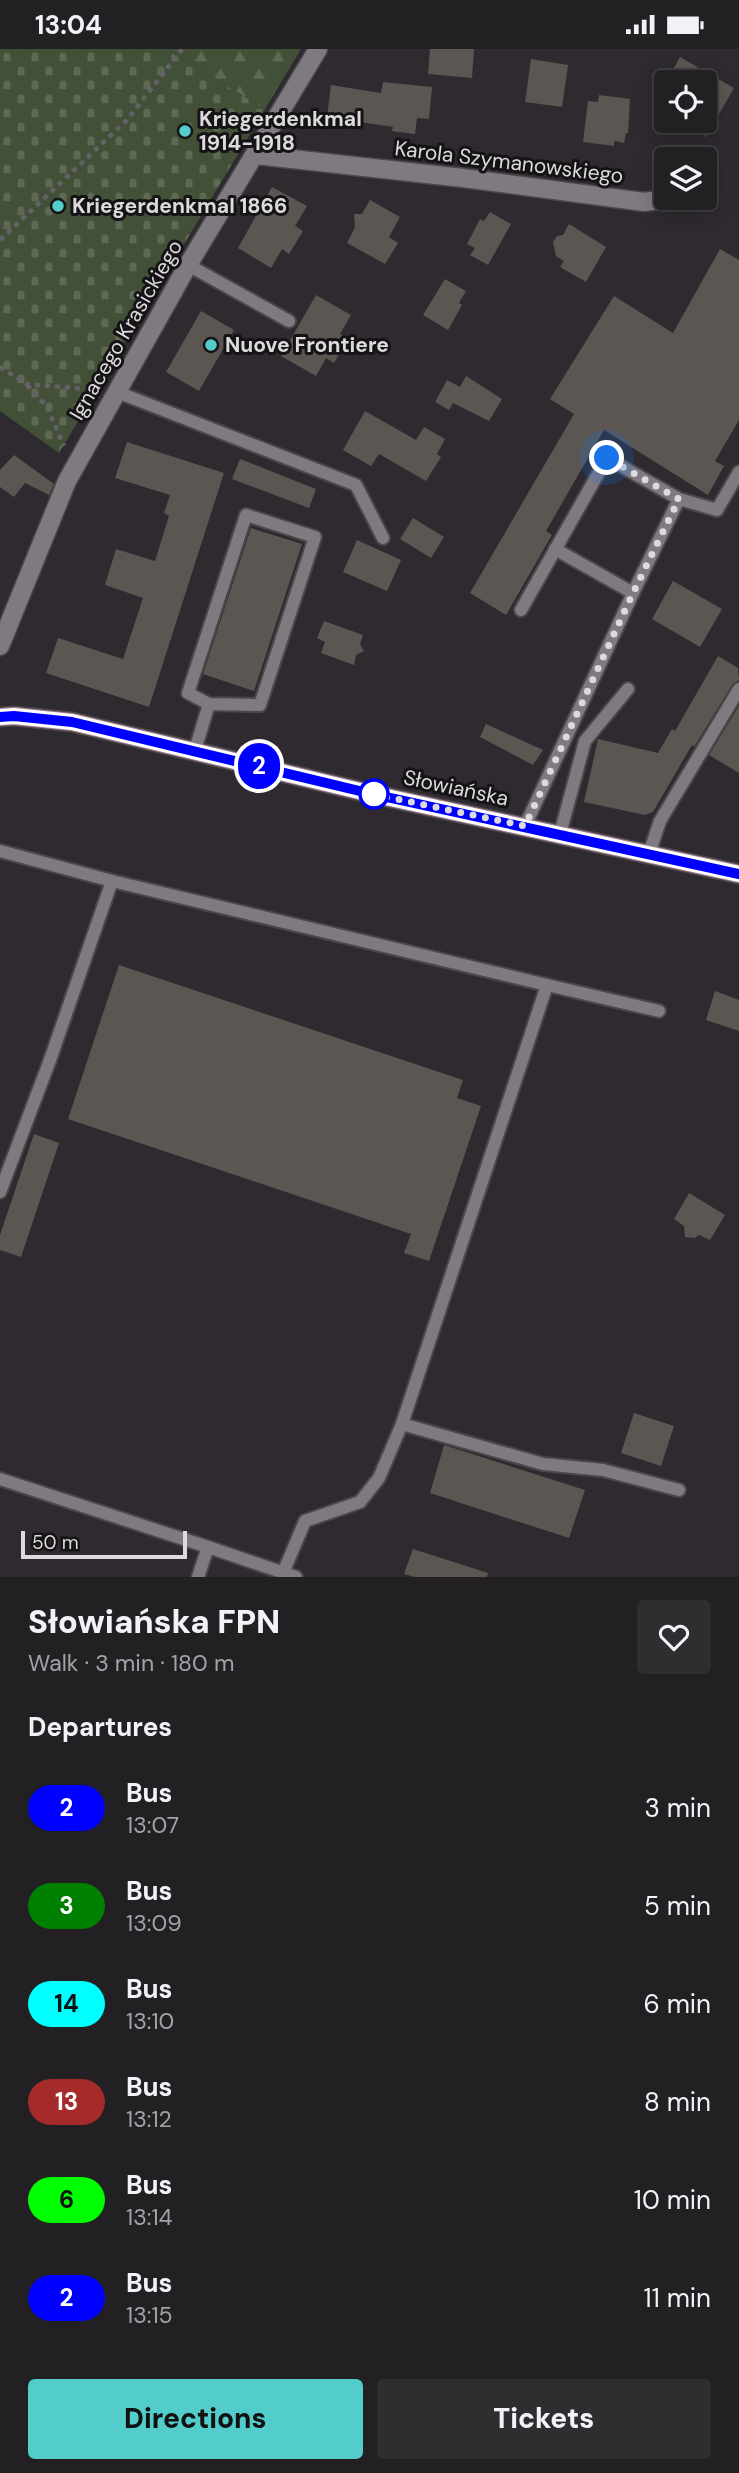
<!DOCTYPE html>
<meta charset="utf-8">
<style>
body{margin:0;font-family:"DM Sans",sans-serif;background:#2e2d30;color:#f1f3f6;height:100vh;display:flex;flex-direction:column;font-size:26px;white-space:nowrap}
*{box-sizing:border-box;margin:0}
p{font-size:23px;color:#a2a3a6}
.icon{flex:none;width:38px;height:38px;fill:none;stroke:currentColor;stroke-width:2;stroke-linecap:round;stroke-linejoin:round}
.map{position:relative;height:1528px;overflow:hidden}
.side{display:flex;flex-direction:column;background:#222023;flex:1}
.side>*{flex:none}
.badge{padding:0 14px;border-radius:23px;font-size:24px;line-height:46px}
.controls{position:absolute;left:654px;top:21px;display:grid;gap:14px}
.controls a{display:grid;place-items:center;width:63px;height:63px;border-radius:7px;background:#222023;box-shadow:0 4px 18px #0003,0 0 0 2px #3f3e41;font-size:35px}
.scale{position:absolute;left:21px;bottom:18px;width:166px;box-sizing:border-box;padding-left:7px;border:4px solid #dddadd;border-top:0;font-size:19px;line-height:24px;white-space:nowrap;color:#dddadd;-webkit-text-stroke:5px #151315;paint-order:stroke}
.you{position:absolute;width:35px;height:35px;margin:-18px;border:5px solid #fff;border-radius:50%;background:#1a73e8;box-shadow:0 0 0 10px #1a73e833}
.map>.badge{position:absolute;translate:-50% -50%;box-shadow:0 0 0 4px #fff}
h2{padding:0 28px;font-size:26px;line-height:63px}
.round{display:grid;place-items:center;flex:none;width:74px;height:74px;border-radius:7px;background:#2e2d30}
.summary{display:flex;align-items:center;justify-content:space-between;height:119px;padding:0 28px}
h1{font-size:33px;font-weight:800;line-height:52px}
.primary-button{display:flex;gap:14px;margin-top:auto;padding:14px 28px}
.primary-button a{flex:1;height:80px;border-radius:7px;background:#53cdcb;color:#111;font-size:28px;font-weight:800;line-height:80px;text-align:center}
.primary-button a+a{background:#2e2d30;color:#f1f3f6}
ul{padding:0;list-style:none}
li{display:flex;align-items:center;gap:21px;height:98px;padding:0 28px}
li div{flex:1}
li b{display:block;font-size:26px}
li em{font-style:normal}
li .badge{min-width:77px;font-weight:700;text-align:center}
.status{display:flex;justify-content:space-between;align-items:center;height:49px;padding:0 35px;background:#222023;direction:ltr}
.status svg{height:19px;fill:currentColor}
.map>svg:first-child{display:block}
.forest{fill:url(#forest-firs)}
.cemetery{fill:url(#cemetery-stones)}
.building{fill:#5b5652}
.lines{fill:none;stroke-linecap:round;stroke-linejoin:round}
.lane-casing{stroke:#4a474a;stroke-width:16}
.street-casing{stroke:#4a474a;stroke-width:21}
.secondary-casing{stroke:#4a474a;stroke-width:21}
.path{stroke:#656166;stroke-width:4.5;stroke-dasharray:5 5;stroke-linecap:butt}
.lane{stroke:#7f7a80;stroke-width:12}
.street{stroke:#7f7a80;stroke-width:18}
.secondary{stroke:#a47f8d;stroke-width:18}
.line-casing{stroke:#fff;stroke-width:16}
.line{stroke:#00f;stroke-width:10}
.walk{stroke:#dddadd;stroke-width:7;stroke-dasharray:0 12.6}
.poi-dot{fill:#53cdcb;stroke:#151315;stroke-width:2.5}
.stop-dot{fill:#fff;stroke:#00f;stroke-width:3.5}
.labels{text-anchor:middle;stroke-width:6;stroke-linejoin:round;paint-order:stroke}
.poi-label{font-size:21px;font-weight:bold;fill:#dddadd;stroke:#151315;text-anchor:start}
.street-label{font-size:21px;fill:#dddadd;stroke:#151315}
</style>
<div class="status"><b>13:04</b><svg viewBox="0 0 49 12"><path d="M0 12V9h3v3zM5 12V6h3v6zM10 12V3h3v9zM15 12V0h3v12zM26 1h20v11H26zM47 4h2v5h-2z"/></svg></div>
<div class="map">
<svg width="739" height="1528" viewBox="0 0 739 1528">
<defs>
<pattern id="forest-firs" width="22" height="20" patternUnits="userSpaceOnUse" patternTransform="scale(1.75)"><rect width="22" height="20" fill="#435038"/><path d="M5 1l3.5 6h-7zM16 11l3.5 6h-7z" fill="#5e6954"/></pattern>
<pattern id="cemetery-stones" width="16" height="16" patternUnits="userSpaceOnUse" patternTransform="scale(1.75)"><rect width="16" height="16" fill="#435038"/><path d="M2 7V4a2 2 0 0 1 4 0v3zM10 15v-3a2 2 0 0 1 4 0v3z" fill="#5e6954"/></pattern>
</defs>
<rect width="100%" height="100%" fill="#2e2a2f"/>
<path class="forest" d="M165 0H301L265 60Z"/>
<path class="cemetery" d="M0 0H165L265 60 59 404 0 362Z"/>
<g class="building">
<path d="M430 0H474L472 29 428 25Z"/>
<path d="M680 8 734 39 705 89V33H666Z"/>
<path d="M531 10 568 16 562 58 525 53Z"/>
<path d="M383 33 432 38 429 70 417 69 415 85 392 82 393 78 327 68 331 36 381 44Z"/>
<path d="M599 46 630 50 628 84H626L624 94 614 92V97L583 93 588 52 598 53Z"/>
<path d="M272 138 307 157 295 177 303 182 289 205 282 200 271 219 238 199Z"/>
<path d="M370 151 400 168 389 188 398 194 385 215 347 194 355 178 354 165H362Z"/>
<path d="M490 163 511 175 488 216 470 206 475 199 467 195 480 170 484 172Z"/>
<path d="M569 175 606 198 586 233 560 218 564 212 556 207 553 193 557 187 563 186Z"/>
<path d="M720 200 739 211V371L715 412 724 417 708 446 604 381 546 482 552 486 506 566 470 544 574 365 550 350 614 247 673 284Z"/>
<path d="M445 230 466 242 459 254 462 256 448 281 423 266Z"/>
<path d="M316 246 351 266 340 285 348 290 334 314 326 309 316 327 281 307Z"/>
<path d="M201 262 234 281 199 342 166 323Z"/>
<path d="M466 327 502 350 489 372 453 354 449 361 435 353 447 331 460 338Z"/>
<path d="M365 362 416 391 424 378 445 390 437 405 441 408 426 432 379 405 371 417 343 401Z"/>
<path d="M127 393 224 424 149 658 46 624 58 589 123 610 143 549 105 536 116 500 155 512 169 467 164 464 170 446 115 429Z"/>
<path d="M14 406 54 435 49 446 25 434 14 448 0 438V421Z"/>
<path d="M240 410 316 440 309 459 232 430Z"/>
<path d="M413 469 444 488 431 509 400 490Z"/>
<path d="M251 479 302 495 254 642 203 625Z"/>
<path d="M357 491 401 511 387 542 343 523Z"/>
<path d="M673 532 722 560 700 598 652 570Z"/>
<path d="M324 572 363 586 360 595 364 602 356 606 354 616 321 604 325 593 317 589Z"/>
<path d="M718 607 738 619 739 631 732 636 694 698 692 696 653 763 645 766 584 753 598 690 658 704 672 680 675 682Z"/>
<path d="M739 657V724L709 706Z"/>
<path d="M486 675 543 701 533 716 480 688Z"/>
<path d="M119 916 463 1031 457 1049 481 1057 429 1212 404 1204 411 1185 68 1070Z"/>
<path d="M715 942 739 951V982L706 971Z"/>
<path d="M34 1085 59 1094 21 1208 0 1201V1186Z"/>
<path d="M689 1144 725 1166 710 1191 699 1186 695 1189 685 1188 684 1177 674 1170Z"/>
<path d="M634 1364 674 1377 661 1417 621 1404Z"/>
<path d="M444 1396 585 1441 569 1489 430 1444Z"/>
<path d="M413 1500 488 1524 487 1528H415L404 1525Z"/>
</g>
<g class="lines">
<g class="lane-casing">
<g id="lane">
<path d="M188 216 289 272"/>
<path d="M117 343 356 436 383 489"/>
<path d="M555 500 633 544"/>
<path d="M521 561 607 409 679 450 717 461 739 423"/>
<path d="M195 701 209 655 188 644 246 466 315 488 260 656 209 655"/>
<path d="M525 777 633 544 679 450"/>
<path d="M560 785 585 692 628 640"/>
<path d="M0 802 112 832 547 936 402 1375 379 1429 360 1453 305 1472 283 1524"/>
<path d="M649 805 660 772 739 640"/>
<path d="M547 936 659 962"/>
<path d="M0 1143 50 1011 112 832"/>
<path d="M402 1375 543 1415 603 1421 679 1441"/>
<path d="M0 1430 208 1498 198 1528"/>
<path d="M208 1498 296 1528"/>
</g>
</g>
<g class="street-casing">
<g id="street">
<path d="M256 106 463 129 644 153 674 149"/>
<path d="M0 597 67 432 188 216 318 0"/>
</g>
</g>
<g class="secondary-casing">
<path id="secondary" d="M0 668 14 667 72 673 368 744 739 825"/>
</g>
<g class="path">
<path d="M0 191 127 71 182 0"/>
<path d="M0 318 27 335 96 341"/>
<path d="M27 336 47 358 64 397"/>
</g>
<use href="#lane" class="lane"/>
<use href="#street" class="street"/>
<use href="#secondary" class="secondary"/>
</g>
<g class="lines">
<g class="line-casing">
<path id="line" d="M0 668 14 667 72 673 368 744 739 825"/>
</g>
<use href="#line" class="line"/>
<path class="walk" d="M374 745 368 744 525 777 633 544 679 450 607 409"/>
</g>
<g class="poi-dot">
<circle cx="185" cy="82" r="7"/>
<circle cx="58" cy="157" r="7"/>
<circle cx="211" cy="296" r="7"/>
</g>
<circle class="stop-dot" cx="374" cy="745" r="14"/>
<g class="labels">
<g class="poi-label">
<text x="199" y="77">Kriegerdenkmal<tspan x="199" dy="24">1914-1918</tspan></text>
<text x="72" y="164">Kriegerdenkmal 1866</text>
<text x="225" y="303">Nuove Frontiere</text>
</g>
<g class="street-label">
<text transform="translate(509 113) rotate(7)" y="7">Karola Szymanowskiego</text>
<text transform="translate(126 281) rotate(-60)" y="7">Ignacego Krasickiego</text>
<text transform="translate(456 739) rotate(12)" y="7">Słowiańska</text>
</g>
</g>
</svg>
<div class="controls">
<a><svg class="icon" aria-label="locate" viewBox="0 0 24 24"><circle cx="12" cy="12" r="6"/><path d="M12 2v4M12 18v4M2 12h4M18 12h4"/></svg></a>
<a><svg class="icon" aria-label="layers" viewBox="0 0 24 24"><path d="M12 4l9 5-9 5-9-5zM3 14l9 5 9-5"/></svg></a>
</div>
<div class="scale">50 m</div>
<div class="you" style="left:607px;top:409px"></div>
<b class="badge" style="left:259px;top:717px;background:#00f;color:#fff">2</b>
</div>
<section class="side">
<div class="summary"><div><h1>Słowiańska FPN</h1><p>Walk · 3 min · 180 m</p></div><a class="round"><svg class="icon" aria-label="heart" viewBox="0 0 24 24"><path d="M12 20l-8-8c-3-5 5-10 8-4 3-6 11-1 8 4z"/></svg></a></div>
<h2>Departures</h2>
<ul>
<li><span class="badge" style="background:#00f;color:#fff">2</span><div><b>Bus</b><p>13:07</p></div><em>3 min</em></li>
<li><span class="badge" style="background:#008000;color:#fff">3</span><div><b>Bus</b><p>13:09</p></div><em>5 min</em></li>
<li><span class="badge" style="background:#0ff;color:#111">14</span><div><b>Bus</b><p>13:10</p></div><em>6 min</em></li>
<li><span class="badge" style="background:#a52a2a;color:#fff">13</span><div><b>Bus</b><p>13:12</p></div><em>8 min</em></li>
<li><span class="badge" style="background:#0f0;color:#111">6</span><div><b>Bus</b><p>13:14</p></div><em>10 min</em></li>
<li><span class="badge" style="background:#00f;color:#fff">2</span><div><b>Bus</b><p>13:15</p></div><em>11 min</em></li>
</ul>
<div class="primary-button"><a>Directions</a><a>Tickets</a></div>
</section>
